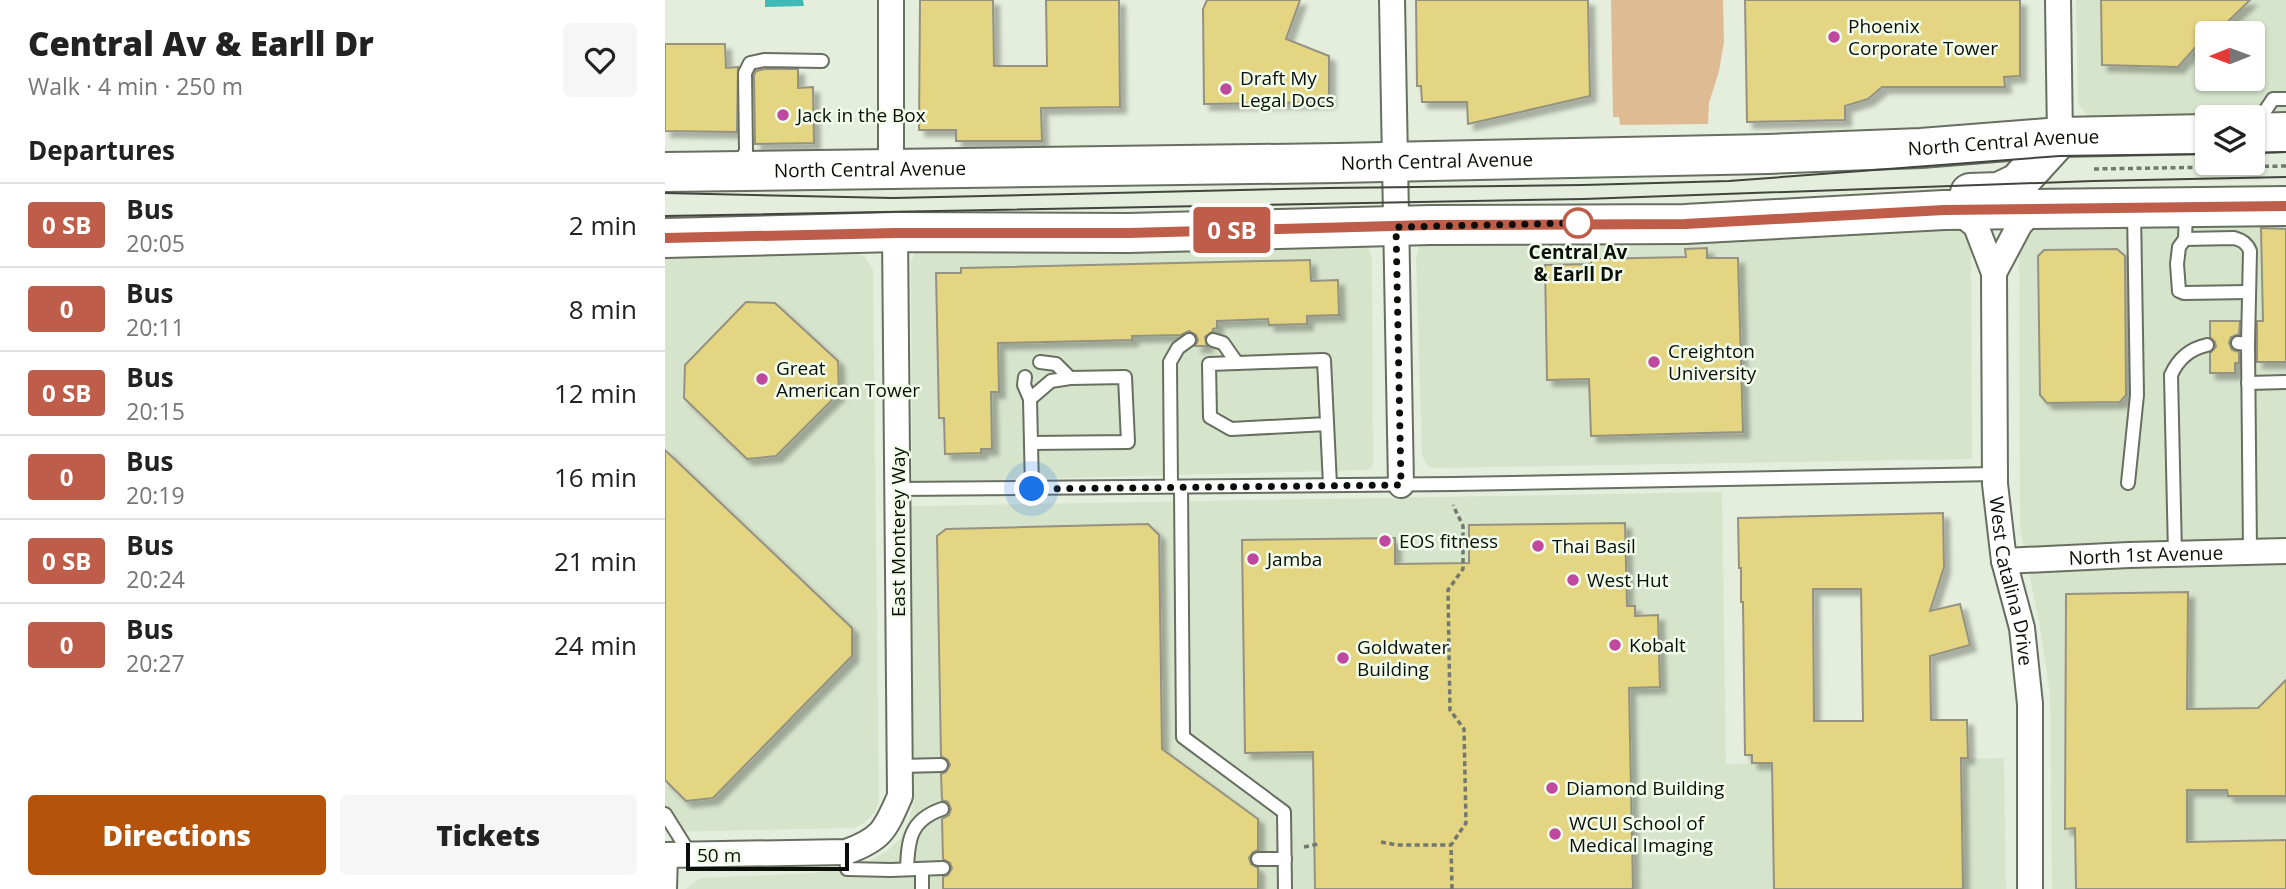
<!DOCTYPE html>
<meta charset="utf-8">
<style>
body{margin:0;font-family:"Open Sans",sans-serif;background:#f6f6f6;color:#222;height:100vh;display:flex;flex-direction:column;font-size:26px;white-space:nowrap}
*{box-sizing:border-box;margin:0}
p{font-size:23px;color:#767676}
.icon{flex:none;width:38px;height:38px;fill:none;stroke:currentColor;stroke-width:2;stroke-linecap:round;stroke-linejoin:round}
.map{position:relative;flex:1;overflow:hidden}
.sheet{display:flex;flex-direction:column;background:#fff;width:665px}
.sheet>*{flex:none}
.badge{padding:0 14px;border-radius:5px;font-size:24px;line-height:46px}
.needle{width:46px;rotate:269deg}
.tools{position:absolute;left:1530px;top:21px;display:grid;gap:14px}
.tools a{display:grid;place-items:center;width:70px;height:70px;border-radius:7px;background:#fff;box-shadow:0 2px 5px #0004;font-size:35px}
.scale{position:absolute;left:21px;bottom:18px;width:163px;box-sizing:border-box;padding-left:7px;border:4px solid #0c0f09;border-top:0;font-size:19px;line-height:24px;white-space:nowrap;color:#0c0f09;-webkit-text-stroke:5px #f2fcea;paint-order:stroke}
.you{position:absolute;width:35px;height:35px;margin:-18px;border:5px solid #fff;border-radius:50%;background:#1a73e8;box-shadow:0 0 0 10px #1a73e833}
.map>.badge{position:absolute;translate:-50% -50%;box-shadow:0 0 0 4px #fff}
h2{padding:0 28px;font-size:26px;line-height:63px}
.round{display:grid;place-items:center;flex:none;width:74px;height:74px;border-radius:7px;background:#f6f6f6}
.headline{display:flex;align-items:center;justify-content:space-between;height:119px;padding:0 28px}
h1{font-size:33px;font-weight:800;line-height:52px}
.cta{display:flex;gap:14px;margin-top:auto;padding:14px 28px}
.cta a{flex:1;height:80px;border-radius:7px;background:#b45309;color:#fff;font-size:28px;font-weight:800;line-height:80px;text-align:center}
.cta a+a{background:#f6f6f6;color:#222}
ul{padding:0;list-style:none}
li{display:flex;align-items:center;gap:21px;height:84px;padding:0 28px;border-top:2px solid #e0e0e0}
li div{flex:1}
li b{display:block;font-size:26px}
li em{font-style:normal}
li .badge{min-width:77px;font-weight:700;text-align:center}
main{display:flex;flex:1;min-height:0}
.map>svg:first-child{display:block}
.built{fill:#d7e4cc;fill-rule:evenodd}
.green{fill:#debb93}
.water{fill:#41b9b4}
.building{fill:#e3d582;stroke:#959281;stroke-width:2;fill-rule:evenodd;filter:url(#shadow)}
.lines{fill:none;stroke-linecap:round;stroke-linejoin:round}
.lane-casing{stroke:#676f60;stroke-width:16}
.street-casing{stroke:#676f60;stroke-width:28}
.primary-casing{stroke:#676f60;stroke-width:42}
.path{stroke:#72786d;stroke-width:3.5;stroke-dasharray:5 3.5;stroke-linecap:butt}
.lane{stroke:#fff;stroke-width:12}
.street{stroke:#fff;stroke-width:24}
.primary{stroke:#fff;stroke-width:38}
.tram{stroke:#41453d;stroke-width:2}
.line-casing{stroke:#fff;stroke-width:16}
.line{stroke:#be5d49;stroke-width:10}
.walk{stroke:#0c0f09;stroke-width:7;stroke-dasharray:0 12.6}
.poi-dot{fill:#bf499f;stroke:#f2fcea;stroke-width:2.5}
.stop-dot{fill:#fff;stroke:#be5d49;stroke-width:3.5}
.labels{text-anchor:middle;stroke-width:5;stroke-linejoin:round;paint-order:stroke}
.poi-label{font-size:19px;fill:#0c0f09;stroke:#f2fcea;text-anchor:start}
.street-label{font-size:19px;fill:#0c0f09;stroke:#f2fcea}
.stop-label{font-size:19px;font-weight:bold;fill:#0c0f09;stroke:#f2fcea}
</style>
<main>
<section class="sheet">
<div class="headline"><div><h1>Central Av &amp; Earll Dr</h1><p>Walk · 4 min · 250 m</p></div><a class="round"><svg class="icon" aria-label="heart" viewBox="0 0 24 24"><path d="M12 20l-8-8c-3-5 5-10 8-4 3-6 11-1 8 4z"/></svg></a></div>
<h2>Departures</h2>
<ul>
<li><span class="badge" style="background:#be5d49;color:#fff">0 SB</span><div><b>Bus</b><p>20:05</p></div><em>2 min</em></li>
<li><span class="badge" style="background:#be5d49;color:#fff">0</span><div><b>Bus</b><p>20:11</p></div><em>8 min</em></li>
<li><span class="badge" style="background:#be5d49;color:#fff">0 SB</span><div><b>Bus</b><p>20:15</p></div><em>12 min</em></li>
<li><span class="badge" style="background:#be5d49;color:#fff">0</span><div><b>Bus</b><p>20:19</p></div><em>16 min</em></li>
<li><span class="badge" style="background:#be5d49;color:#fff">0 SB</span><div><b>Bus</b><p>20:24</p></div><em>21 min</em></li>
<li><span class="badge" style="background:#be5d49;color:#fff">0</span><div><b>Bus</b><p>20:27</p></div><em>24 min</em></li>
</ul>
<div class="cta"><a>Directions</a><a>Tickets</a></div>
</section>
<div class="map">
<svg width="1621" height="889" viewBox="0 0 1621 889">
<defs>
<filter id="shadow"><feDropShadow dx="6" dy="6" stdDeviation="2" flood-color="#0004"/></filter>
</defs>
<rect width="100%" height="100%" fill="#e5eedd"/>
<g class="built">
<path d="M1411 0H1621V112L1423 116 1413 104ZM1542 33H1587V79H1542Z"/>
<path d="M1621 214V889H1387L1385 694 1374 622 1355 528 1354 234 1357 227Z"/>
<path d="M1298 225 1306 243 1307 459 767 468 761 464 757 455 751 258 754 247 761 241Z"/>
<path d="M698 243 704 249 707 259 708 462 707 467 701 470 247 482 246 261 251 252 259 248Z"/>
<path d="M184 251 199 256 208 269 214 800 210 812 199 823 188 828 0 832V253Z"/>
<path d="M1057 492 1061 764 1339 758 1341 889H21L35 878 150 873 204 861 222 851 235 839 244 820 249 801 246 506Z"/>
</g>
<path class="green" d="M946 0H1058L1059 42 1054 71 1044 103 1043 124 955 125 954 117H948Z"/>
<path class="water" d="M100 0H138L139 6 100 7Z"/>
<g class="building">
<path d="M255 0H328L329 66H382L381 0H454L455 107 376 108 377 141H291V130H254Z"/>
<path d="M542 0H635L621 39 664 56V102L539 104 538 9Z"/>
<path d="M751 0H923L925 96 803 124 802 102H757L756 86H752Z"/>
<path d="M1080 0H1355V76L1339 77 1340 87H1217L1203 99 1180 106V120L1082 122Z"/>
<path d="M1436 0H1585L1551 33H1542V41H1536L1513 67 1437 65Z"/>
<path d="M0 44H60L61 68 73 67 72 132 0 131Z"/>
<path d="M100 69H133V88L148 87 149 143 90 144 89 75 91 71Z"/>
<path d="M1596 228 1621 229V362H1592V321H1598Z"/>
<path d="M1042 248V258H1073L1078 432 926 436 924 379 882 380 880 265 926 264V259L1021 257 1020 249Z"/>
<path d="M1452 249 1460 256 1461 395 1455 402 1382 403 1375 395 1373 256 1379 250Z"/>
<path d="M645 260 646 281 673 280 674 315 642 316V324L604 325 603 319 552 321V328L548 329V331L540 337 542 346H530L533 340 531 335 524 331 516 335 467 336V340L333 343 334 392H326L327 449H316V453L280 454 279 418H274L271 273H296V268Z"/>
<path d="M81 302 110 303 173 361 174 393 111 456 82 459 19 398 20 365Z"/>
<path d="M1545 321H1575L1574 334 1566 337 1564 343 1567 350 1574 352V363H1570V373H1545V353L1551 347 1550 342 1545 337Z"/>
<path d="M0 450 187 628V656L48 798 21 801 0 780Z"/>
<path d="M1278 513 1279 567 1265 611 1295 604 1305 645 1265 656 1266 720H1302L1303 758H1296L1298 889H1109L1107 763H1087V755H1080L1078 602H1076V568H1074L1073 518ZM1148 589H1196L1198 721H1149Z"/>
<path d="M960 523 962 606H970V616L993 615 995 687 964 688 968 889H650L648 752 580 753 577 540 730 538V564L804 563V525Z"/>
<path d="M483 524 494 535 497 749 593 819V850L588 852 584 858 586 864 593 868V889H278V877L283 875 287 868 285 863 278 859 277 819 284 815 286 809 283 802 277 800 276 774 281 772 285 765 283 760 276 756 272 536 281 529Z"/>
<path d="M1523 592 1522 709 1593 708 1621 680V796H1563L1562 790H1522V842L1621 840V889H1411L1410 828 1400 829 1401 594Z"/>
</g>
<g class="lines">
<g class="lane-casing">
<g id="lane">
<path d="M1590 126 1608 99H1621"/>
<path d="M73 165 81 151 80 73 85 63 99 60 157 61"/>
<path d="M1521 211 1520 239 1514 247 1512 264 1514 291 1519 293 1584 292"/>
<path d="M1520 239 1569 238C1577 240 1582 243 1585 251L1583 344"/>
<path d="M548 340 558 343 572 363"/>
<path d="M1573 343 1583 344 1585 552"/>
<path d="M375 362 391 364 405 378"/>
<path d="M360 377 359 385 365 399 367 489"/>
<path d="M1583 383 1621 382"/>
<path d="M365 399 386 381 405 378 460 377 463 442 366 443"/>
<path d="M662 424 566 429 545 417 544 364 659 360 665 485"/>
<path d="M1463 483 1472 395 1469 211"/>
<path d="M506 486 505 362 513 348 524 340"/>
<path d="M516 487 518 737 619 812 620 889"/>
<path d="M233 489 788 484 1331 474"/>
<path d="M1510 554 1506 375C1513 359 1524 349 1542 345"/>
<path d="M235 766 276 765"/>
<path d="M0 814 25 854"/>
<path d="M181 852 182 869 226 870 278 868"/>
<path d="M593 859H620"/>
<path d="M242 869C243 840 245 820 277 809"/>
<path d="M257 869V889"/>
<path d="M5 889 6 855"/>
</g>
</g>
<g class="street-casing">
<g id="street">
<path d="M226 0V170"/>
<path d="M727 0 736 485"/>
<path d="M1393 0 1395 137"/>
<path id="s1" d="M1285 212 1300 217 1311 226 1329 273 1330 484 1339 561 1357 628 1365 704V889"/>
<path d="M1329 273 1355 224 1371 208"/>
<path id="s2" d="M1339 561 1464 555 1621 551"/>
<path d="M0 855 181 852C217 839 220 830 235 796L230 232"/>
</g>
</g>
<g class="primary-casing">
<g id="primary">
<path d="M1587 133 1621 132"/>
<path id="s3" d="M0 172 672 163 1103 154 1256 148 1395 137 1542 134"/>
<path d="M1305 193 1334 192 1353 183 1395 137"/>
<path d="M0 238 230 232 463 233 766 225 1020 224 1279 210 1621 206"/>
</g>
</g>
<g class="path">
<path d="M1429 169 1621 166"/>
<path d="M716 842 732 845H786"/>
<path d="M639 847 653 844"/>
<path d="M787 889 786 845 801 823 799 729 785 710 783 590 798 569V526L788 505"/>
</g>
<use href="#lane" class="lane"/>
<use href="#street" class="street"/>
<use href="#primary" class="primary"/>
<g class="tram">
<path d="M1587 153 1621 152"/>
<path d="M0 193 228 198 664 188 918 185 1064 181 1395 156 1542 154"/>
<path d="M0 216 919 199 1428 181 1621 177"/>
</g>
</g>
<g class="lines">
<g class="line-casing">
<path id="line" d="M0 238 230 233H463L766 225 1020 224 1279 210 1621 206"/>
</g>
<use href="#line" class="line"/>
<path class="walk" d="M367 489 736 485 731 227 913 223"/>
</g>
<g class="poi-dot">
<circle cx="1169" cy="37" r="7"/>
<circle cx="561" cy="89" r="7"/>
<circle cx="118" cy="115" r="7"/>
<circle cx="989" cy="362" r="7"/>
<circle cx="97" cy="379" r="7"/>
<circle cx="720" cy="541" r="7"/>
<circle cx="873" cy="546" r="7"/>
<circle cx="588" cy="559" r="7"/>
<circle cx="908" cy="580" r="7"/>
<circle cx="950" cy="645" r="7"/>
<circle cx="678" cy="658" r="7"/>
<circle cx="887" cy="788" r="7"/>
<circle cx="890" cy="834" r="7"/>
</g>
<circle class="stop-dot" cx="913" cy="223" r="14"/>
<g class="labels">
<g class="poi-label">
<text x="1183" y="33">Phoenix<tspan x="1183" dy="22">Corporate Tower</tspan></text>
<text x="575" y="85">Draft My<tspan x="575" dy="22">Legal Docs</tspan></text>
<text x="132" y="122">Jack in the Box</text>
<text x="1003" y="358">Creighton<tspan x="1003" dy="22">University</tspan></text>
<text x="111" y="375">Great<tspan x="111" dy="22">American Tower</tspan></text>
<text x="734" y="548">EOS fitness</text>
<text x="887" y="553">Thai Basil</text>
<text x="602" y="566">Jamba</text>
<text x="922" y="587">West Hut</text>
<text x="964" y="652">Kobalt</text>
<text x="692" y="654">Goldwater<tspan x="692" dy="22">Building</tspan></text>
<text x="901" y="795">Diamond Building</text>
<text x="904" y="830">WCUI School of<tspan x="904" dy="22">Medical Imaging</tspan></text>
</g>
<g class="street-label">
<text dy="7" stroke="none"><textPath href="#s3" startOffset="1339">North Central Avenue</textPath></text>
<text dy="7" stroke="none"><textPath href="#s3" startOffset="772">North Central Avenue</textPath></text>
<text dy="7" stroke="none"><textPath href="#s3" startOffset="205">North Central Avenue</textPath></text>
<text transform="translate(233 532) rotate(-90)" y="7">East Monterey Way</text>
<text dy="7" stroke="none"><textPath href="#s2" startOffset="142">North 1st Avenue</textPath></text>
<text dy="7" stroke="none"><textPath href="#s1" startOffset="390">West Catalina Drive</textPath></text>
</g>
<g class="stop-label">
<text x="913" y="259">Central Av<tspan x="913" dy="22">&amp; Earll Dr</tspan></text>
</g>
</g>
</svg>
<div class="tools">
<a><svg class="needle" viewBox="-14 -14 28 28"><path d="M0-13l5 13h-10z" fill="#e53935"/><path d="M0 13l5-13h-10z" fill="#767676"/></svg></a>
<a><svg class="icon" aria-label="layers" viewBox="0 0 24 24"><path d="M12 4l9 5-9 5-9-5zM3 14l9 5 9-5"/></svg></a>
</div>
<div class="scale">50 m</div>
<div class="you" style="left:367px;top:489px"></div>
<b class="badge" style="left:567px;top:230px;background:#be5d49;color:#fff">0 SB</b>
</div>
</main>
